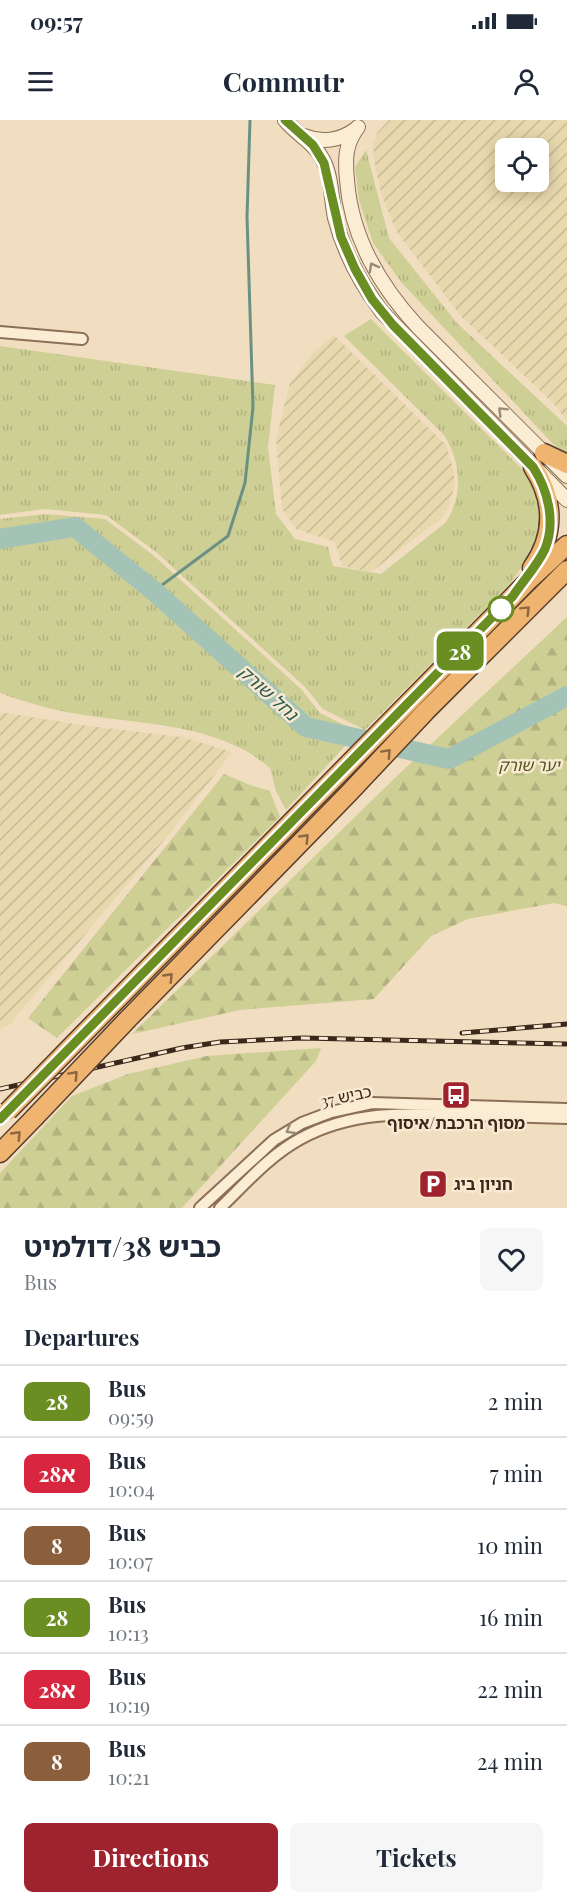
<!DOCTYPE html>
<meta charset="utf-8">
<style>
body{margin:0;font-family:"Playfair Display","Noto Sans Hebrew",serif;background:#f6f6f7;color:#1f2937;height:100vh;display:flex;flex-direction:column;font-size:22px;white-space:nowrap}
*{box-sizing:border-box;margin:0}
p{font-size:20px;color:#747a83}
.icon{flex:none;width:33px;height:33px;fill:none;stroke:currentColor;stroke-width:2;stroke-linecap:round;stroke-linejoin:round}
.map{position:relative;height:1088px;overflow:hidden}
.panel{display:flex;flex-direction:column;background:#fff;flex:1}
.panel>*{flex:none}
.badge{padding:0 12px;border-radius:9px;font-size:21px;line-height:39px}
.tools{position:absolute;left:495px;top:18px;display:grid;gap:12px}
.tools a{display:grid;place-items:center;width:54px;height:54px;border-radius:9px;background:#fff;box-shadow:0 3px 15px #0003;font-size:30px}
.map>.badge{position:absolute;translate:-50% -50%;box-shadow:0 0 0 3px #fff}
h2{padding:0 24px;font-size:22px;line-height:54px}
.round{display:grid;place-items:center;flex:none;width:63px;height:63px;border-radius:9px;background:#f6f6f7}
.headline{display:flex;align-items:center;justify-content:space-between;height:102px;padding:0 24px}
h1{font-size:28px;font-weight:700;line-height:45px}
.cta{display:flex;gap:12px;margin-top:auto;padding:12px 24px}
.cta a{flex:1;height:69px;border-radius:9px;background:#9e232e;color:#fff;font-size:24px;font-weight:700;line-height:69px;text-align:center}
.cta a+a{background:#f6f6f7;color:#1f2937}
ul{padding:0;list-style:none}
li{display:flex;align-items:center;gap:18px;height:72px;padding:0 24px;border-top:2px solid #e0e1e3}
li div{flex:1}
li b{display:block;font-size:22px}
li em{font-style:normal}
li .badge{min-width:66px;font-weight:700;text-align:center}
.status{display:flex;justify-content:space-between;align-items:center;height:42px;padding:0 30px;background:#fff;direction:ltr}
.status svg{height:16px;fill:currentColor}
header{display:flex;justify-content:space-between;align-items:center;height:78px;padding:0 24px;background:#fff;font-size:27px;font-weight:700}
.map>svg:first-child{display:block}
.farmland{fill:url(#farmland-furrows);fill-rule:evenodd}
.grass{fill:url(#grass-tufts)}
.forest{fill:url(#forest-firs)}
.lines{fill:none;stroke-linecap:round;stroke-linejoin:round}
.stream{stroke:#6a9184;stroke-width:3}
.river{stroke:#a3c3b7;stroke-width:20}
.minor-casing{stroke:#8b6f57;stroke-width:14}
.tertiary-casing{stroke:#8b6f57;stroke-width:16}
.trunk-casing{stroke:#583d2c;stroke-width:21}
.minor{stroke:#fbecd4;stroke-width:10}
.tertiary{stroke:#fbecd4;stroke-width:14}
.trunk{stroke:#eeb470;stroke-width:18}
.rail-casing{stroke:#3a281c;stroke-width:5}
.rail{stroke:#f8e9d0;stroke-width:3;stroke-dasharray:9;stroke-linecap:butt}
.trunk-bridge-casing{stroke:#583d2c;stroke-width:21;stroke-linecap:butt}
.trunk-bridge{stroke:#eeb470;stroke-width:18}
.oneway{stroke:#9a8a78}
.oneway2{stroke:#8b6742}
.line-casing{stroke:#fff;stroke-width:14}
.line{stroke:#6b8e23;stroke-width:9}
.stop-dot{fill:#fff;stroke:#6b8e23;stroke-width:3}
.labels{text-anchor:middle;stroke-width:5;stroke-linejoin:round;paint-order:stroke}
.park-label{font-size:16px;font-style:italic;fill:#4e5722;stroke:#f8e9d0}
.street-label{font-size:16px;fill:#3a281c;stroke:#f8e9d0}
.poi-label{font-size:16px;font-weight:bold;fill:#3a281c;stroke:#f8e9d0}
.water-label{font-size:18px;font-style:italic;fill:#2b5a54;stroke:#f8e9d0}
</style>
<div class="status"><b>09:57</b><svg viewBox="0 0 49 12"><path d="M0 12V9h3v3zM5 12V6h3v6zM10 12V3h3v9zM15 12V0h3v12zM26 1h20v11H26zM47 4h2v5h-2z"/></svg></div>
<header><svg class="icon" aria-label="menu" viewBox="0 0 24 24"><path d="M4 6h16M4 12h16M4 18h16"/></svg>Commutr<svg class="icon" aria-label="person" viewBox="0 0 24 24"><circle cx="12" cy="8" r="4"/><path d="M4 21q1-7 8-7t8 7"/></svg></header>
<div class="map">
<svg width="567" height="1088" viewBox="0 0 567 1088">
<defs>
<pattern id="farmland-furrows" width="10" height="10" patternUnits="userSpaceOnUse" patternTransform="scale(1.5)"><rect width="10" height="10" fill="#e7d9ad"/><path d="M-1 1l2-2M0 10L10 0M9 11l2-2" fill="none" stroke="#c7ba94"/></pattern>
<pattern id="grass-tufts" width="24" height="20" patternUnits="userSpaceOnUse" patternTransform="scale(1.5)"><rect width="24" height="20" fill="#cdcf94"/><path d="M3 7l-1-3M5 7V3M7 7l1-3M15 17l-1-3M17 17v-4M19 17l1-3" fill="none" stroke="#b1b27f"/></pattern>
<pattern id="forest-firs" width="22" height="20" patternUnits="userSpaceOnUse" patternTransform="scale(1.5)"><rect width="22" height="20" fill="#cdcf94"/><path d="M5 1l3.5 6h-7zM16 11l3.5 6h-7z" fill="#b1b27f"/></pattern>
</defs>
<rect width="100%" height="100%" fill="#f1dec0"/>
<g class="farmland">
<path d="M389 0H567V301L555 285 460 195 396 111 380 70 374 39 373 25 377 13ZM538 28V62H506V28Z"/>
<path d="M334 215 446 325 453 349 455 365 448 389 439 400 371 452 342 446 335 422 296 409 282 389 276 319 290 263 314 232Z"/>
<path d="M0 592 81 605 182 617 232 632 171 712 10 904 0 909Z"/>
</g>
<g class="grass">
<path d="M366 30 389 118 457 203 567 306V334L553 324 402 163 373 123 359 80 355 47Z"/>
<path d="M371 199 523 350 533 365 542 395 540 415 528 437 511 463 365 610 323 589 304 566 156 432 106 395 45 389 0 395V226L275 265 268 327 276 394 295 419 328 427 333 446 381 454 445 403C464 377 461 341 444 315L344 216Z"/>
<path d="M45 394 105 399 153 435 301 569 320 593 358 612 286 690 276 671 270 648C261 641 251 633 240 628 192 604 136 603 84 595 56 591 27 583 0 573V399Z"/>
</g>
<g class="forest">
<path d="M567 497V786L554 783 468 799 431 816 374 879 240 890 132 914 398 655Z"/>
<path d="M224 654 250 665 270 671 280 697 57 918 28 898Z"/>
<path d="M321 928 316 941 182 1088H0V1053L72 976 128 954 207 936Z"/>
</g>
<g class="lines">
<path class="stream" d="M154 471 228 416 245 363 253 287 247 97 250 0"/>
<path class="river" d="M0 419 75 407 154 471 306 607 449 639 567 576"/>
<g class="minor-casing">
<g id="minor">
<path d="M0 212 82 219"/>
<path d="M200 1088 274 1020 302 1003 331 992 372 983 567 989"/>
<path d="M220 1088C245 1064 269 1036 300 1019 351 991 405 993 461 995 497 996 532 997 567 998"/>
</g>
</g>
<g class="tertiary-casing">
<g id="tertiary">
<path d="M285 0C297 15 314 22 323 40 332 57 331 79 335 98 344 133 361 164 382 192L567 380"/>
<path d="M358 7C345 24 345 39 347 60 351 117 380 166 418 207L567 356"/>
<path d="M304 16C321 23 340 21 356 9"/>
</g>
</g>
<g class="trunk-casing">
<g id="trunk">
<path d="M544 333 567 344"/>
<path d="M532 448C555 415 555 381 533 347"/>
<path d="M128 899 348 674 426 591 567 450"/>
<path d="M97 900 530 459 567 425"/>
<path d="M0 1033 34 998"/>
</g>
</g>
<use href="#minor" class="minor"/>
<use href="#tertiary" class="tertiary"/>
<use href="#trunk" class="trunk"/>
<g class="rail-casing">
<g id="rail">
<path d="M462 913 567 904"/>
<path d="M0 969 182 928 220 922 303 918 567 924"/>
</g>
</g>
<use href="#rail" class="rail"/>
<g class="trunk-bridge-casing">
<g id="trunk-bridge">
<path d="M8 991 97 900"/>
<path d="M34 998 128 899"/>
</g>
</g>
<use href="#trunk-bridge" class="trunk-bridge"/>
</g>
<defs><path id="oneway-chevron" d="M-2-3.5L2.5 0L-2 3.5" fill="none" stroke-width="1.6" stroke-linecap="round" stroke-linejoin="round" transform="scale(1.5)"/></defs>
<g class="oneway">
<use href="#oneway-chevron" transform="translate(373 147) rotate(-119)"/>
<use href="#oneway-chevron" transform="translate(502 291) rotate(-135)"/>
<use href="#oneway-chevron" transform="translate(290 1010) rotate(150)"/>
</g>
<g class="oneway2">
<use href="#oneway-chevron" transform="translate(526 490) rotate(-45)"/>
<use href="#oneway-chevron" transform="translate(387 633) rotate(-47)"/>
<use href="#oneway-chevron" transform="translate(305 718) rotate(-46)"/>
<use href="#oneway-chevron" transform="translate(169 857) rotate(-46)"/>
<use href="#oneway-chevron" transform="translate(74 955) rotate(-47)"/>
<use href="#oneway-chevron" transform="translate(17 1015) rotate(-46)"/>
</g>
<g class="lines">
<g class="line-casing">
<path id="line" d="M0 999 513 476C523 461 537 446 545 429 556 402 548 370 533 347L393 205 372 179 355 149 341 117 324 43 313 25 285 0"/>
</g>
<use href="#line" class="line"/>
</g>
<defs>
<g id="bus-square" transform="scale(1.5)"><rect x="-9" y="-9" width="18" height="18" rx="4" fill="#9e232e" stroke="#f8e9d0"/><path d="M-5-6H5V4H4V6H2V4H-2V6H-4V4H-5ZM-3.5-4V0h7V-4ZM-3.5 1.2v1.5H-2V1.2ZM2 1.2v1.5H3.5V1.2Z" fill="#fff"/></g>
<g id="parking-square" transform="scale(1.5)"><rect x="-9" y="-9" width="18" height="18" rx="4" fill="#9e232e" stroke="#f8e9d0"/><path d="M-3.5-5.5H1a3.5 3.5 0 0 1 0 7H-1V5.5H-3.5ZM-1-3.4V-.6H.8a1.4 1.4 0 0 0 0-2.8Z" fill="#fff"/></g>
</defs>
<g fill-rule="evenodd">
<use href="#bus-square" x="456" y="975"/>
<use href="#parking-square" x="433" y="1064"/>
</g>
<circle class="stop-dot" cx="501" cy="489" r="12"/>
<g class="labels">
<g class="park-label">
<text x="529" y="651">יער שורק</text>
</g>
<g class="street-label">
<text transform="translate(346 976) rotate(-12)" y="6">כביש 37</text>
</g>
<g class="poi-label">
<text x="456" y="1009">מסוף הרכבת/איסוף</text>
<text x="454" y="1070" text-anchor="start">חניון ביג</text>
</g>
<g class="water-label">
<text transform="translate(268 573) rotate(42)" y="6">נחל שורק</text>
</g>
</g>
</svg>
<div class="tools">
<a><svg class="icon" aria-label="locate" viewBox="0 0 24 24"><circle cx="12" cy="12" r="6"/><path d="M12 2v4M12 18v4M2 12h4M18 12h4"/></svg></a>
</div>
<b class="badge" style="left:460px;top:531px;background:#6b8e23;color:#fff">28</b>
</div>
<section class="panel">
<div class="headline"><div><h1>כביש 38/דולמיט</h1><p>Bus</p></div><a class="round"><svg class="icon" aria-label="heart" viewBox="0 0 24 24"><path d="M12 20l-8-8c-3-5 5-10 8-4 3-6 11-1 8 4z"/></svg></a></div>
<h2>Departures</h2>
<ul>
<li><span class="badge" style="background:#6b8e23;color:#fff">28</span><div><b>Bus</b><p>09:59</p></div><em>2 min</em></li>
<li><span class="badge" style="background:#d7263d;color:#fff">28א</span><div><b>Bus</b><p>10:04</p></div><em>7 min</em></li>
<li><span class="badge" style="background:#8b5e3c;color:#fff">8</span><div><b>Bus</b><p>10:07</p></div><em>10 min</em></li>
<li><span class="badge" style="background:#6b8e23;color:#fff">28</span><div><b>Bus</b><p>10:13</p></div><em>16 min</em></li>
<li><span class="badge" style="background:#d7263d;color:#fff">28א</span><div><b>Bus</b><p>10:19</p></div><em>22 min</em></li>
<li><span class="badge" style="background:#8b5e3c;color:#fff">8</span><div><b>Bus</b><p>10:21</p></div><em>24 min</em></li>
</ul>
<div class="cta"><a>Directions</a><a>Tickets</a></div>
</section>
